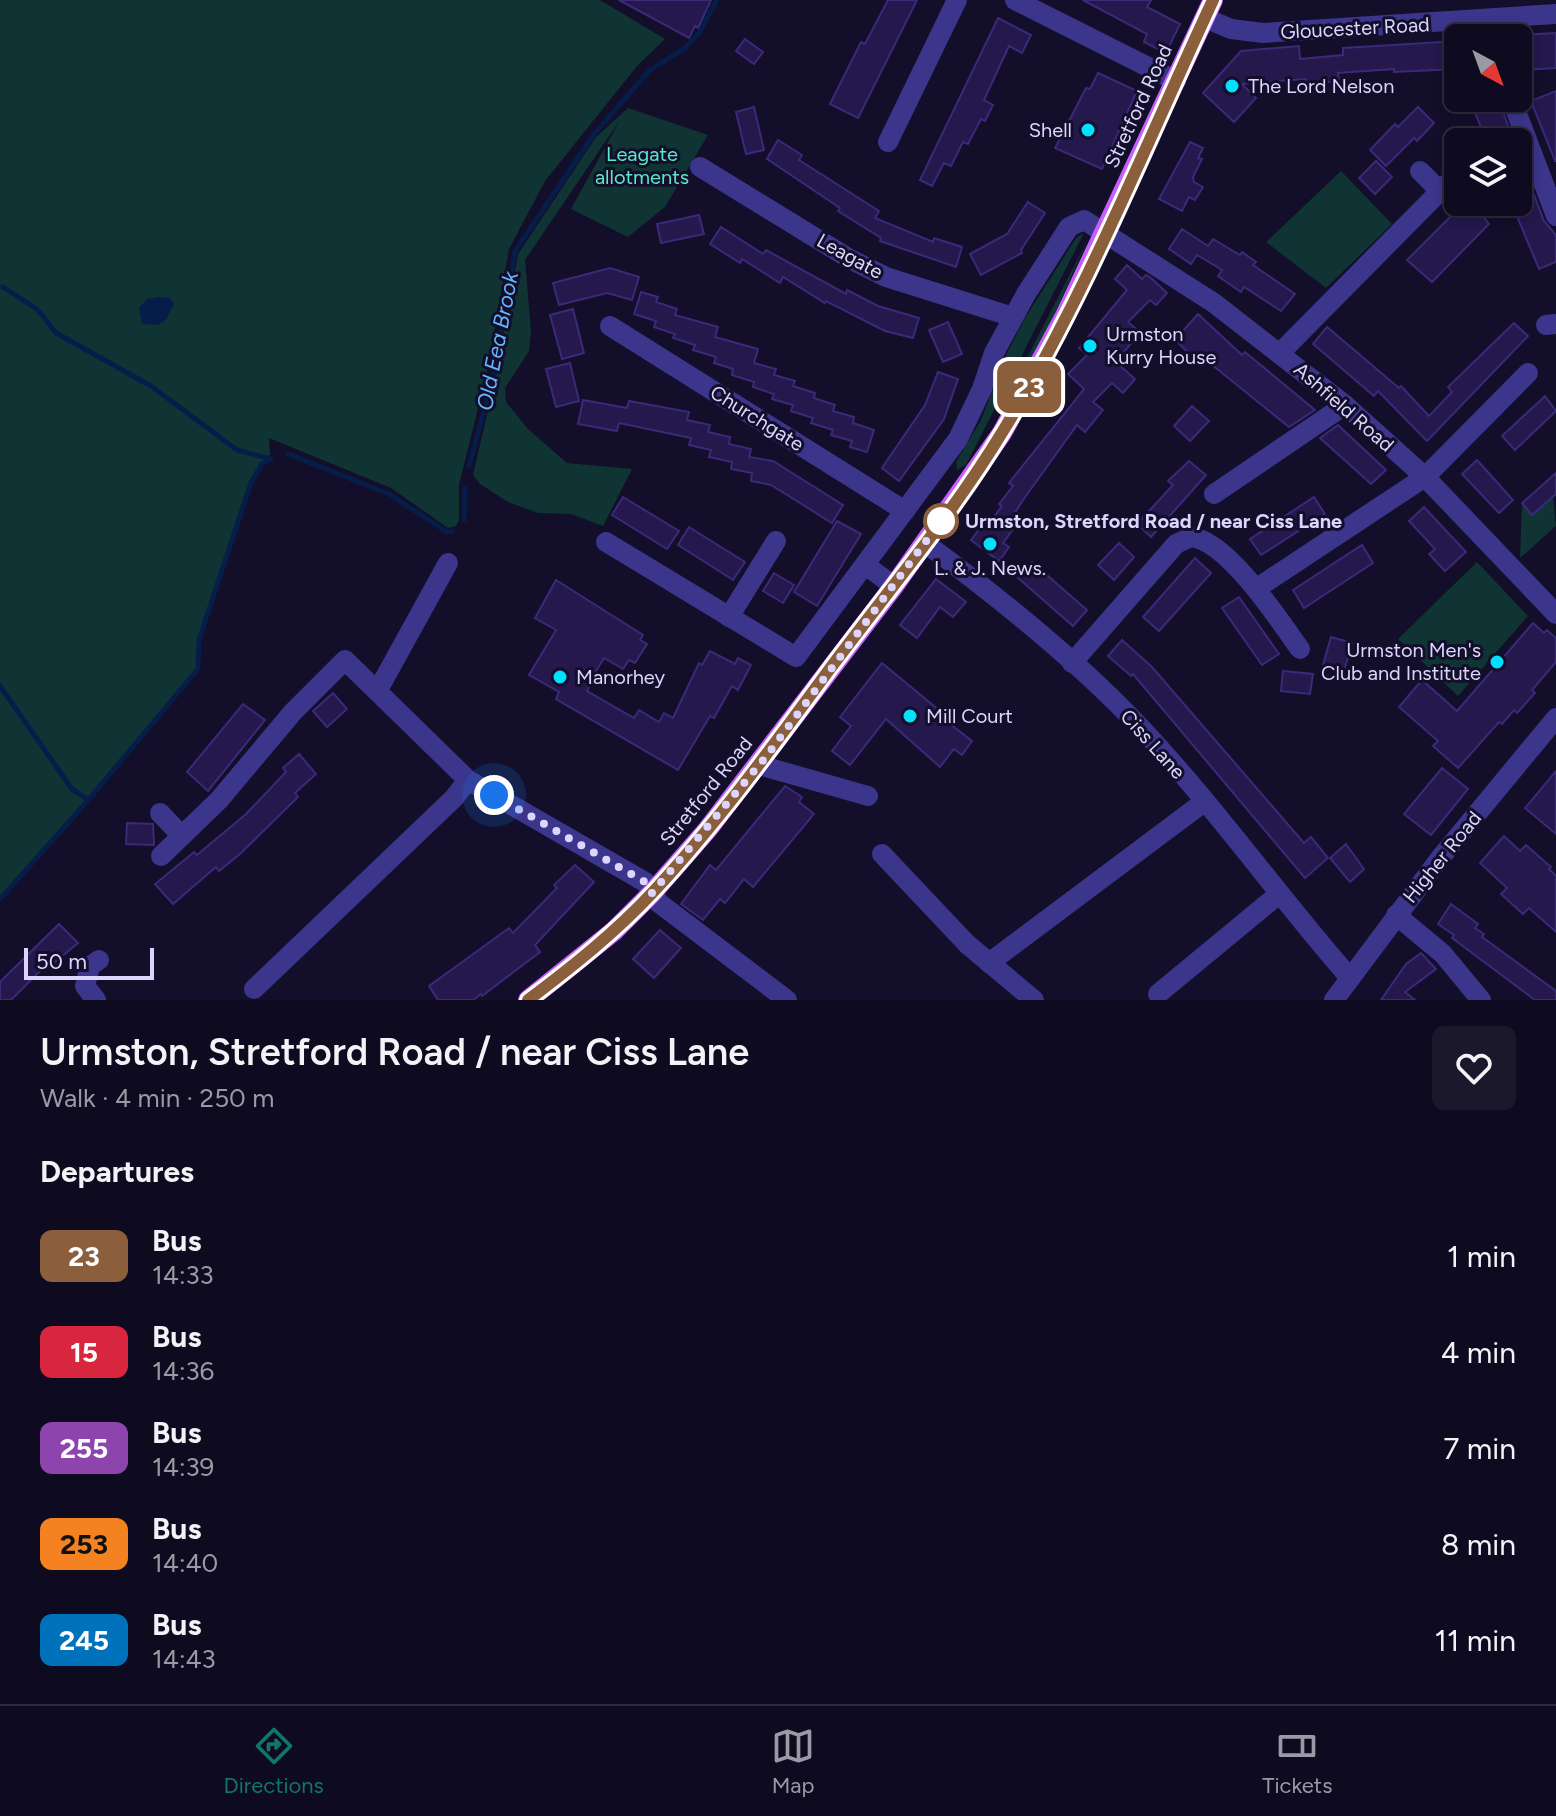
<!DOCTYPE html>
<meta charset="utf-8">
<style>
body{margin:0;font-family:Figtree,sans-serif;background:#1c182c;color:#f1f3f6;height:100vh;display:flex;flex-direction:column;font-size:30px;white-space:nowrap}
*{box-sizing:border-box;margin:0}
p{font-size:26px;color:#9b9aa4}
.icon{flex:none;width:44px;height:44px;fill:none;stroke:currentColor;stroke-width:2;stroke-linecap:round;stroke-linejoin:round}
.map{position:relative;height:1000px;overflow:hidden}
.sheet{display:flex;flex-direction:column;background:#0e0a1f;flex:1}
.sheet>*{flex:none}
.badge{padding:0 16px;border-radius:12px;font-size:28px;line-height:52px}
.needle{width:52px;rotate:139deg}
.controls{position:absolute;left:1444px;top:24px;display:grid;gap:16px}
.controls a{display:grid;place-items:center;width:88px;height:88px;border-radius:12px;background:#0e0a1f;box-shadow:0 4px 12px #0003,0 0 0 2px #2e2b3d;font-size:40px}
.scale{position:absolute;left:24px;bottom:20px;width:130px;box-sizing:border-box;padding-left:8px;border:4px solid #dcd6ff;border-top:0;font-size:22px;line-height:28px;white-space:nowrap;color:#dcd6ff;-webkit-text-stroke:6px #130e29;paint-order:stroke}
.you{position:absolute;width:40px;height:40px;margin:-20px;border:6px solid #fff;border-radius:50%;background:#1a73e8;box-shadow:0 0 0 12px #1a73e833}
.map>.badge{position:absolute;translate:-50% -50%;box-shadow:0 0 0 4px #fff}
h2{padding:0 40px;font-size:30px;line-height:72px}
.round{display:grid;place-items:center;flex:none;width:84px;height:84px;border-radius:12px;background:#1c182c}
.headline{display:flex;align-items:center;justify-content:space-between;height:136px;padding:0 40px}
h1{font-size:38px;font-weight:600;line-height:60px}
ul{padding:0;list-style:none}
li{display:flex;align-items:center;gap:24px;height:96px;padding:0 40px}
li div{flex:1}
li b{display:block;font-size:30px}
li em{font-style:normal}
li .badge{min-width:88px;font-weight:700;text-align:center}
.menu{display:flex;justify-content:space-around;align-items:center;height:112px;border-top:2px solid #2e2b3d;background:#0e0a1f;font-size:22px;color:#9b9aa4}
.menu a{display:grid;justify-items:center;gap:4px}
.menu .selected{color:#0f766e}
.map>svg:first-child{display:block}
.green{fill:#103433}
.water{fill:#061d4a}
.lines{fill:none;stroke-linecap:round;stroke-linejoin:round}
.stream{stroke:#061d4a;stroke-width:5}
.building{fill:#24184c;stroke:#3b297a;stroke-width:2}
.minor{stroke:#3b358c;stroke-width:20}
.major{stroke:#c65dff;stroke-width:20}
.line-casing{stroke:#fff;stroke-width:18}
.line{stroke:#8b5e3c;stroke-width:12}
.walk{stroke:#dcd6ff;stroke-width:8;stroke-dasharray:0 14.4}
.poi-dot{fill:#02e0ff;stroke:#130e29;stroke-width:3}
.stop-dot{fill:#fff;stroke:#8b5e3c;stroke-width:4}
.labels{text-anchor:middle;stroke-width:6;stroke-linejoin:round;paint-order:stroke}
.street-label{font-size:20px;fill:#dcd6ff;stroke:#130e29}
.poi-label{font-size:20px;fill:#dcd6ff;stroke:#130e29;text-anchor:start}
.park-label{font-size:20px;fill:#58e9c8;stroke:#130e29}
.stop-label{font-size:20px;font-weight:bold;fill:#dcd6ff;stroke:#130e29;text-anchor:start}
.water-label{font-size:22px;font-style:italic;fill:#64b4ff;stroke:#130e29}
</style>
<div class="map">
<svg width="1556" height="1000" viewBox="0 0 1556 1000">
<rect width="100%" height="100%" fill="#130e29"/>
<g class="green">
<path d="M0 0H600L665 39 637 66 545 181 509 249 488 368 459 485V520L456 526 448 528 391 488 269 438 270 454 251 483 199 640 198 669 84 805 0 899Z"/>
<path d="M628 108 708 135 665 207 628 237 571 209 620 120 525 260 531 331 529 351 505 388 506 402 528 429 567 463 632 469 603 526 571 514 538 513 508 502 480 484 473 475 497 372 518 254 596 137Z"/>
<path d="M1341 171 1392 224 1326 288 1266 242Z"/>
<path d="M1084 233 966 465 957 470 956 462 981 420 1007 353 1025 318 1076 238Z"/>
<path d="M1089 237 1044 338 1006 402 1005 400Z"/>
<path d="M1553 496 1556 526 1520 558 1522 503 1533 514Z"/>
<path d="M1477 562 1528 616 1458 696 1398 639Z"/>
</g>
<path class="water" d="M158 297 170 298 174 304 166 320 158 325 142 324 139 308 147 299Z"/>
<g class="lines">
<g class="stream">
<path d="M3 287 38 310 56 333 151 386 237 450 271 459"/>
<path d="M288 454 389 494 447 532 452 531"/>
<path d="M469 466 494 374 515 251 594 134 650 70 685 48 699 33 717 0"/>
<path d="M464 520 465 488"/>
<path d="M0 686 72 789 88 800"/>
<path d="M0 899 84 805 198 669 199 640 251 483 262 464 271 459"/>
</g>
</g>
<g class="building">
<path d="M619 0H711L698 28 695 26 689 38Z"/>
<path d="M888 0H917L858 118 830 104 861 42 865 44Z"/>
<path d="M1083 0H1151L1147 7 1180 24 1166 53 1144 42 1147 34Z"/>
<path d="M998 18 1031 35 1022 53 1009 46 984 100 993 105 985 121 981 119 968 144 963 142 951 166 944 163 932 186 920 180Z"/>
<path d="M1556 33V68L1523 70 1521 35Z"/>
<path d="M745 39 763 52 754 64 736 51Z"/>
<path d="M1458 41V69L1394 72V69L1338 73 1339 81 1306 84V79L1242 84 1256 98 1234 122 1203 93 1241 51 1299 46 1300 59 1343 55V48Z"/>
<path d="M1098 73 1137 91 1102 169 1055 148 1086 88 1090 89Z"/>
<path d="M1556 91V161H1555L1531 101Z"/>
<path d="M1482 98H1498L1514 142H1487L1471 103Z"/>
<path d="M754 107 764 150 746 154 736 112Z"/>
<path d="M1418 107 1434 123 1417 141 1414 138 1386 166 1370 150 1395 124 1398 127Z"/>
<path d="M778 140 802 155 799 160 879 211 875 218 933 242 934 238 962 247 956 267 880 241 881 238 838 211 840 208 767 159Z"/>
<path d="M1190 142 1203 148 1198 158 1202 159 1193 177 1194 182 1203 187 1195 200 1189 197 1182 211 1159 199Z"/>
<path d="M1518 153 1544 221 1556 235V262L1539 269 1511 202H1518Z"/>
<path d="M1376 161 1392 177 1375 194 1359 178Z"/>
<path d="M1028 202 1045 213 1021 250 1022 253 981 275 970 254 1007 234Z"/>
<path d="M1465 202H1472L1489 224 1432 282 1407 260Z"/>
<path d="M699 215 704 234 661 243 657 224Z"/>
<path d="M721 227 763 254 766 250 846 294 847 290 878 306 919 318 913 338 885 331 826 301 825 303 783 277 780 283 742 259 740 263 710 244Z"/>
<path d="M1182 229 1208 246 1213 239 1240 255 1242 252 1256 262 1253 265 1295 294 1281 311 1244 287 1241 292 1218 276 1222 270 1197 255 1191 264 1169 249Z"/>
<path d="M1127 265 1142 279 1146 275 1150 277 1167 293 1156 305 1150 300 1128 322 1136 329 1133 333 1137 336 1120 357 1122 359 1118 364 1135 379 1123 393 1112 383 1093 402 1103 410 1085 432 1077 425 1023 500 1011 519 1017 524 1003 543 1009 547 999 561 971 540 981 527 985 529 1002 506 999 504 1013 486 1009 483 1084 389 1068 374 1087 355 1079 348 1127 290 1115 279Z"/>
<path d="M610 268 639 277 632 300 607 293 559 305 553 283Z"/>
<path d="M641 292 658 297 656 302 677 309 675 315 718 327 715 337 758 349 754 363 776 369 774 375 795 381 793 386 815 393 814 398 835 405 833 411 854 417 853 423 874 430 867 452 850 447 852 441 831 435 833 430 811 423 813 418 791 411 793 405 772 399 774 394 753 387 754 382 732 375 733 369 714 363 716 357 693 350 695 345 673 338 675 334 654 327 656 321 634 314Z"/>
<path d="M573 309 584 353 562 359 550 315Z"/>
<path d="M1198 314 1242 355 1245 352 1315 410 1289 427 1196 352 1192 356 1175 340Z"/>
<path d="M948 322 962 354 943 362 929 330Z"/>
<path d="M1514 323 1528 336 1427 441 1378 391 1374 396 1313 344 1327 327 1399 388 1401 386 1429 416 1452 392 1448 387Z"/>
<path d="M570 363 579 401 556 407 546 369Z"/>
<path d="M938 372 958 379 944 419 899 481 882 468 925 405Z"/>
<path d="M1545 396 1556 411 1515 450 1502 436Z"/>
<path d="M583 400 627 408 629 401 689 412 687 420 710 425 708 432 730 437 729 444 751 449 749 457 773 461 843 505 832 523 771 485 751 481 752 473 731 469 732 462 709 457 711 450 689 445 691 438 619 423 617 431 578 424Z"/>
<path d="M1192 406 1209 421 1190 441 1174 426Z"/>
<path d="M1338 425 1386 470 1371 484 1320 438Z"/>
<path d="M1477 460 1513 500 1499 513 1462 474Z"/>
<path d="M1189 461 1206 475 1151 537 1137 524 1173 485 1168 481Z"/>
<path d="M1556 473V494L1532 515 1522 503Z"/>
<path d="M623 497 679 531 667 549 612 515Z"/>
<path d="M1314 497 1325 514 1261 555 1250 539Z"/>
<path d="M1424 507 1466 552 1445 571 1429 554 1435 549 1409 521Z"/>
<path d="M837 521 861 534 817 606 794 592Z"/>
<path d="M689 527 745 562 733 580 678 545Z"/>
<path d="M1119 543 1134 557 1114 580 1098 565Z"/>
<path d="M1362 545 1373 563 1304 608 1293 590Z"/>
<path d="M1195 558 1211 573 1159 631 1143 617Z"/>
<path d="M1032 562 1087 610 1073 626 1018 578Z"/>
<path d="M774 573 794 585 783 603 763 591Z"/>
<path d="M936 579 966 602 953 617 940 607 917 638 900 625Z"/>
<path d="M556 580 643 635 640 640 647 644 635 663 629 660 623 669 604 658 588 684 590 685 587 691 634 718 639 710 659 722 664 713 673 718 699 663 702 665 710 651 735 664 738 658 751 665 738 690 732 686 714 718 710 716 678 770 556 699 559 692 529 675 556 630 535 618Z"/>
<path d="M1239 597 1279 654 1262 665 1222 608Z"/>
<path d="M1533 623 1544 633 1547 630 1556 638V662L1532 690 1535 693 1517 713 1514 710 1502 724 1499 722 1458 768 1433 746 1438 741 1399 707 1422 680 1457 711Z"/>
<path d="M1331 637 1352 643 1344 671 1323 665Z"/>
<path d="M1122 640 1152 667 1304 843 1311 837 1328 858 1305 878 1133 674 1131 676 1108 656Z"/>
<path d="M882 663 940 711 937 714 972 741 962 755 954 749 940 767 886 719 850 765 832 751 851 726 840 717Z"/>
<path d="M1283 671 1313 674 1310 694 1281 691Z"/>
<path d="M333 693 347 709 327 727 313 711Z"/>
<path d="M243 704 265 720 208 791 187 772Z"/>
<path d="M299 754 316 774 295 793 298 797 241 853 219 871 216 867 173 904 155 884 194 852 197 855 246 814 286 772 283 768Z"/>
<path d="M1442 768 1468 789 1431 835 1404 814Z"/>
<path d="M1556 771V834L1525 808Z"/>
<path d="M785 786 802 797 799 802 814 814 753 887 744 879 725 903 720 899 703 920 681 904 710 865 716 870Z"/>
<path d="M127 823 153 824 154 845 126 844Z"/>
<path d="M1504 836 1520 851 1526 845 1551 867 1549 869 1556 876V932L1529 908 1523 914 1501 894 1507 888 1480 863Z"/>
<path d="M1346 844 1364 869 1350 882 1330 858Z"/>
<path d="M575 865 594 882 535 945 540 952 482 996 481 994 473 1000H438L429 986 509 928 513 933 557 888 554 885Z"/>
<path d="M1451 904 1478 924 1475 928 1484 934 1482 937 1556 991V1000H1535L1452 938 1454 935 1438 924Z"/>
<path d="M59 924 78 943 48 968 45 966 11 1000H0V982Z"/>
<path d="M660 930 681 948 654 978 633 959Z"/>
<path d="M1421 953 1436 969 1405 992 1415 1000H1381L1406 964Z"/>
</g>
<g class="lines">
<g class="minor">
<path d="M1015 0 1176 81"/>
<path d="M1205 18 1231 29 1263 33 1556 14"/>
<path d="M1511 98 1556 216"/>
<path d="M888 142 957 0"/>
<path d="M700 167 850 259 886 277 1013 317"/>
<path d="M1420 171 1440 191"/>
<path d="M1546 325 1556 324"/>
<path d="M610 326 905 511"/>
<path d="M1280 353 1455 176"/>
<path d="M1214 494 1345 405"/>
<path d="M606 542 796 657 958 439 982 389 994 353 1026 294 1069 227 1084 220 1214 303 1345 405 1425 477 1556 614"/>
<path d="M925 543C1001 599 1077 660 1142 729 1216 808 1279 897 1350 978"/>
<path d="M865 565 894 586"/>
<path d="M1257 588 1425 477 1528 373"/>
<path d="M729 617 776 541"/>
<path d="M1072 663 1176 544 1191 537C1228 541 1279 620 1300 649"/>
<path d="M378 690 448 563"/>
<path d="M759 765 868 796"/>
<path d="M160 813 182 836"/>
<path d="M882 854 967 944 1034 1000"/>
<path d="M161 856 219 800 293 712 345 660 468 780 645 882 659 903 787 1000"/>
<path d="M1396 915 1443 954 1481 1000"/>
<path d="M989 963 1204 802"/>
<path d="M254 989 454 798 468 780"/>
<path d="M1158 994 1279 894"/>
<path d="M96 1000 85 986 90 966 99 960"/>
<path d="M1334 1000 1441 857 1556 718"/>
</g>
<path class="major" d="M528 1000 614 931 652 893 708 829 894 586 1002 433 1065 316 1213 0"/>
</g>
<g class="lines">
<g class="line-casing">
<path id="line" d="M528 1000C572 967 616 932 654 891 718 822 773 746 829 670 888 591 952 515 1003 431 1086 295 1146 144 1213 0"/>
</g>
<use href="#line" class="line"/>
<path class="walk" d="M494 795 645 882 652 893 765 758 941 521"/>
</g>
<g class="poi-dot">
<circle cx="1232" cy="86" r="8"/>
<circle cx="1088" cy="130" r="8"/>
<circle cx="1090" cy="346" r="8"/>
<circle cx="990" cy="544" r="8"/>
<circle cx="1497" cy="662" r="8"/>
<circle cx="560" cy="677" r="8"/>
<circle cx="910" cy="716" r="8"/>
</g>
<circle class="stop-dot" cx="941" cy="521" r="16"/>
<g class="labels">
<g class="street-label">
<text transform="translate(1355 28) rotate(-3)" y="7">Gloucester Road</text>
<text transform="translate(1138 106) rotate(-65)" y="7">Stretford Road</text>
<text transform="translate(850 256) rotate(29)" y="7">Leagate</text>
<text transform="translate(1344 407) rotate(41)" y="7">Ashfield Road</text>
<text transform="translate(757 418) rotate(32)" y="7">Churchgate</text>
<text transform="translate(1153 744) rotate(48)" y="7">Ciss Lane</text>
<text transform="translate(706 791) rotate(-51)" y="7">Stretford Road</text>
<text transform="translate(1442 857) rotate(-51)" y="7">Higher Road</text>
</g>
<g class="poi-label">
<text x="1248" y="93">The Lord Nelson</text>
<text x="1072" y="137" text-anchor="end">Shell</text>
<text x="1106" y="341">Urmston<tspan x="1106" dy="23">Kurry House</tspan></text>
<text x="990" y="575" text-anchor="middle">L. &amp; J. News.</text>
<text x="1481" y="657" text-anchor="end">Urmston Men's<tspan x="1481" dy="23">Club and Institute</tspan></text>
<text x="576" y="684">Manorhey</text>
<text x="926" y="723">Mill Court</text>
</g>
<g class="park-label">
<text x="642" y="161">Leagate<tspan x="642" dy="23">allotments</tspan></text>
</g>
<g class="stop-label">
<text x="965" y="528">Urmston, Stretford Road / near Ciss Lane</text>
</g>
<g class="water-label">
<text transform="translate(497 341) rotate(-79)" y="8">Old Eea Brook</text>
</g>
</g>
</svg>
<div class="controls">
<a><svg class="needle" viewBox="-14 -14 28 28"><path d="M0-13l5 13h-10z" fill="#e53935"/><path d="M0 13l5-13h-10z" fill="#9b9aa4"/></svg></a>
<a><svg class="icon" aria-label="layers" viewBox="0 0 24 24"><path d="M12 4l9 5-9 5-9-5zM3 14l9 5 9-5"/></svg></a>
</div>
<div class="scale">50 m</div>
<div class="you" style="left:494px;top:795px"></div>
<b class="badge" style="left:1029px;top:387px;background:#8b5e3c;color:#fff">23</b>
</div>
<section class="sheet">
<div class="headline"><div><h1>Urmston, Stretford Road / near Ciss Lane</h1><p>Walk · 4 min · 250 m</p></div><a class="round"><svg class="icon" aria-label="heart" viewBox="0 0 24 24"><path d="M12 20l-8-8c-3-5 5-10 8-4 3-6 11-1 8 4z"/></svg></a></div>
<h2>Departures</h2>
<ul>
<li><span class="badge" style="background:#8b5e3c;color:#fff">23</span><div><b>Bus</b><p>14:33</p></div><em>1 min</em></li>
<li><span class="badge" style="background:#d7263d;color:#fff">15</span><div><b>Bus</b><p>14:36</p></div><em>4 min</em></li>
<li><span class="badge" style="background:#8e44ad;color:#fff">255</span><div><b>Bus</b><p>14:39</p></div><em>7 min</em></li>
<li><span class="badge" style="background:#f58220;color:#111">253</span><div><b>Bus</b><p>14:40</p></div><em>8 min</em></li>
<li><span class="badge" style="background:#0072bc;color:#fff">245</span><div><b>Bus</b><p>14:43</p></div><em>11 min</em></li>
</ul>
</section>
<nav class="menu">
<a class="selected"><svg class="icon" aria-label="directions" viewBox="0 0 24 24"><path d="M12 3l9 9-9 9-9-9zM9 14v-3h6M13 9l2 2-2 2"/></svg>Directions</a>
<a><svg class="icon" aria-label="map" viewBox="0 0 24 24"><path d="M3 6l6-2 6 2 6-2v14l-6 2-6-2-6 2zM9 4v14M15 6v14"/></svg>Map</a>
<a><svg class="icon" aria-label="tickets" viewBox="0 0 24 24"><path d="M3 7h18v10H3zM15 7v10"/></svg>Tickets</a>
</nav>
